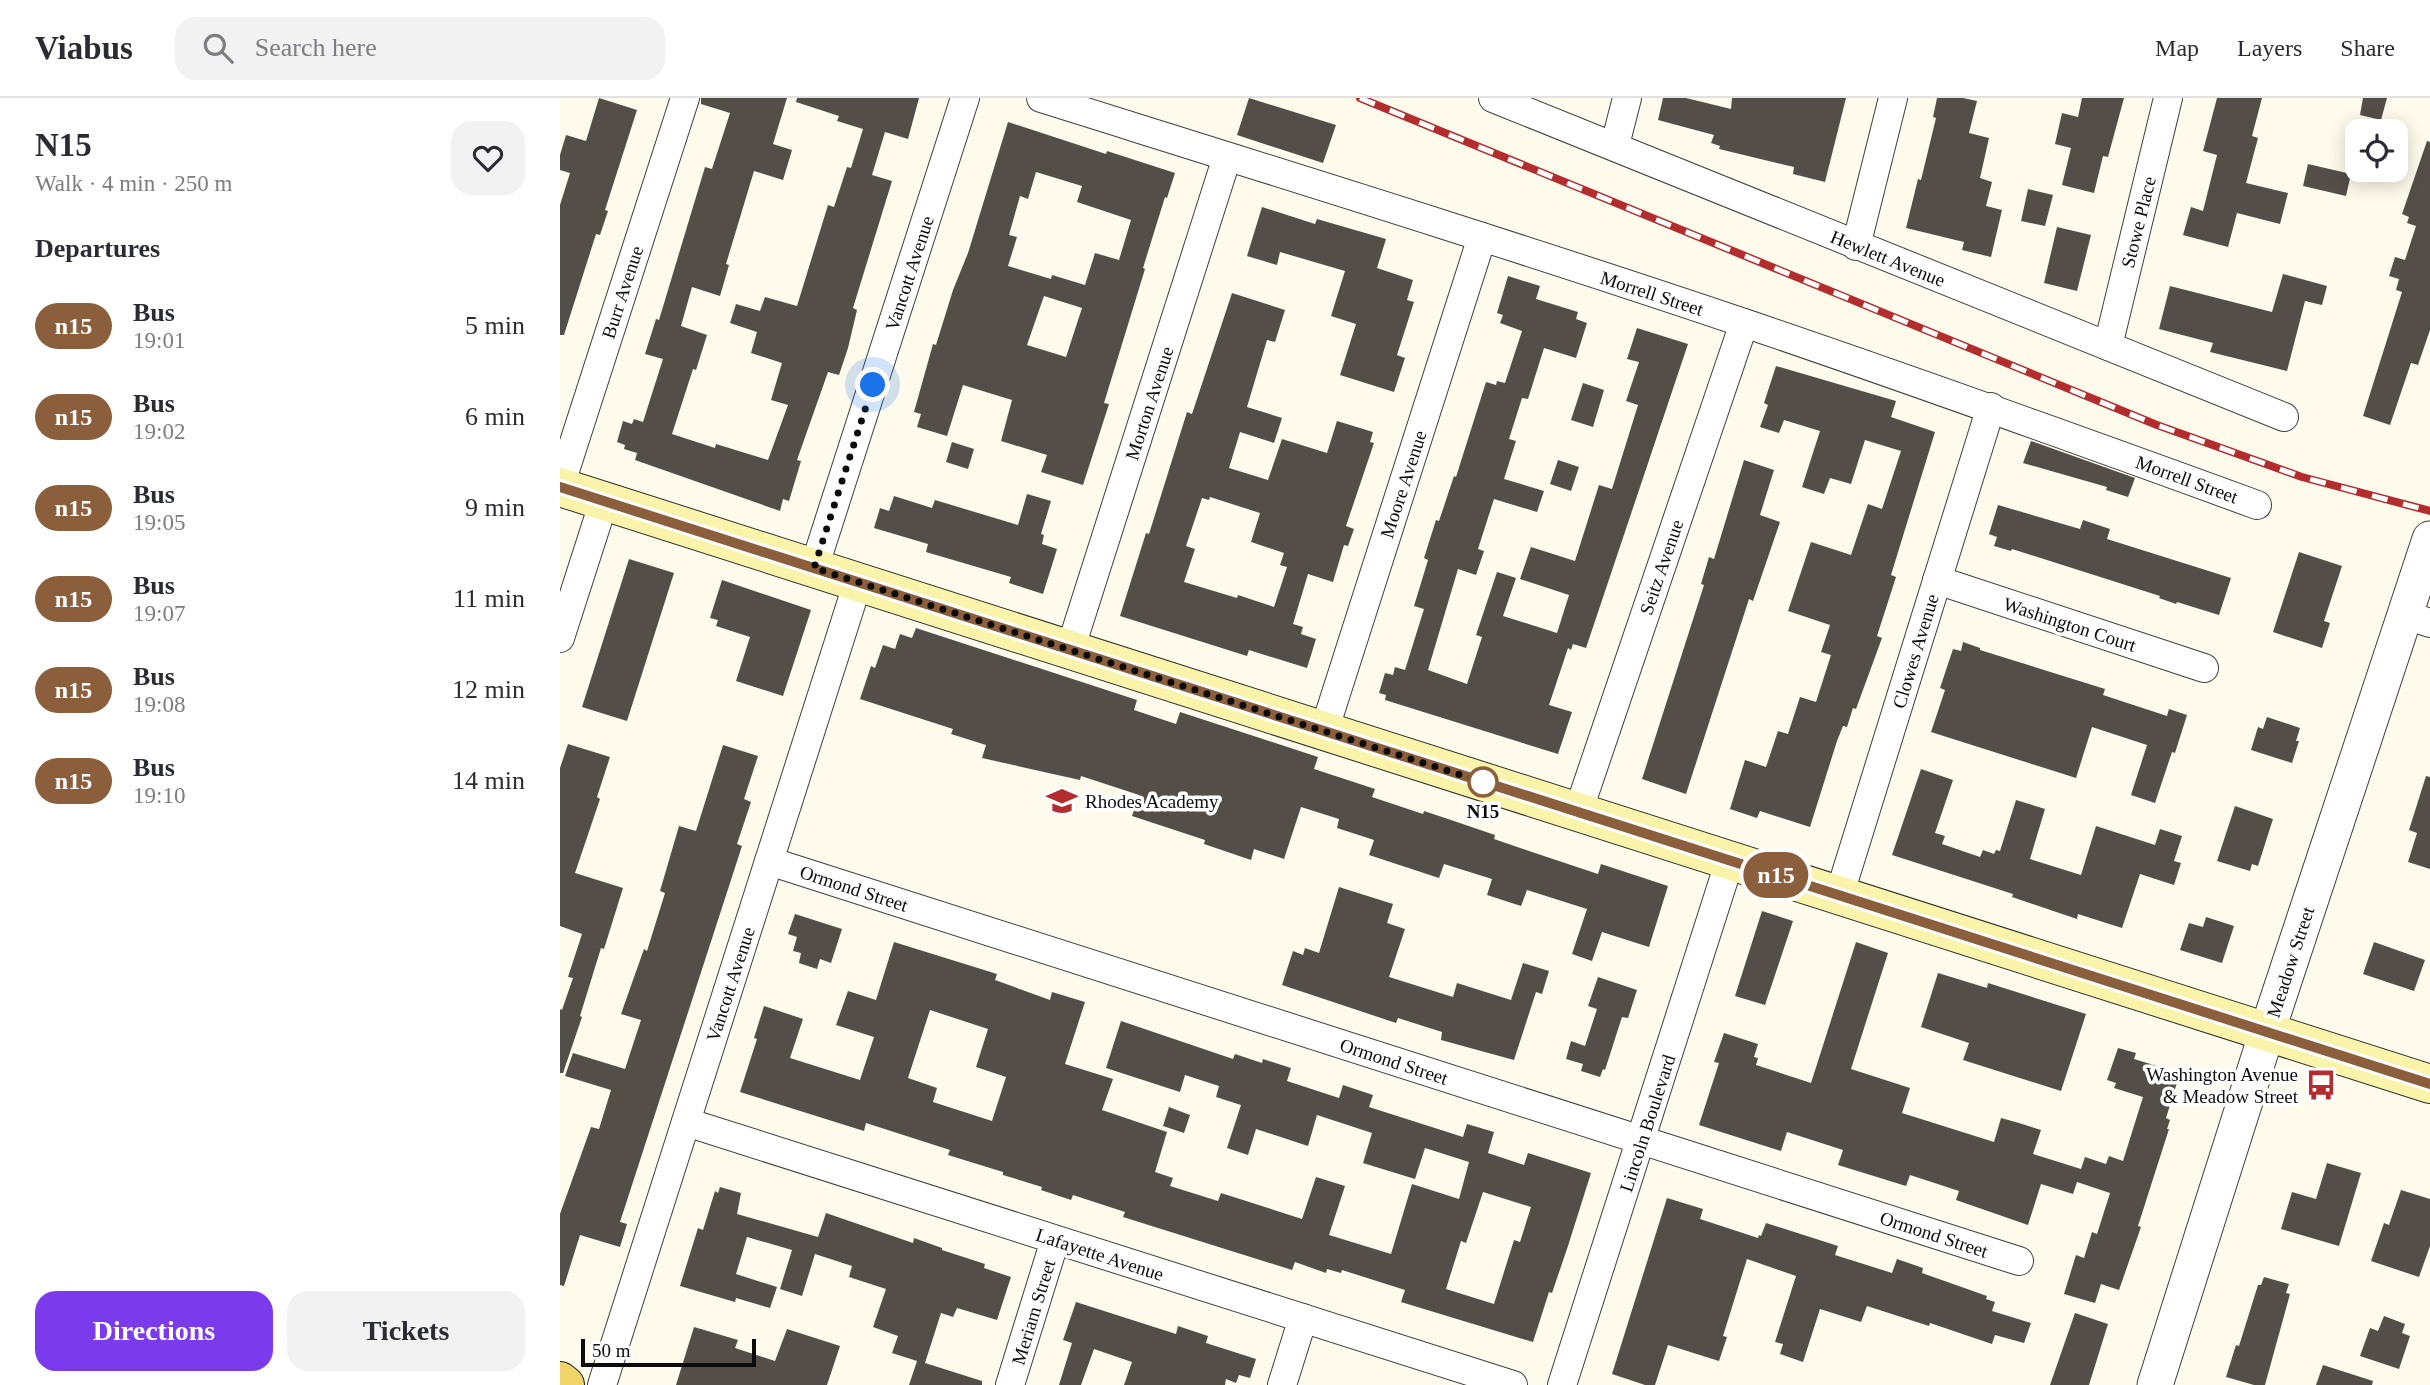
<!DOCTYPE html>
<meta charset="utf-8">
<style>
body{margin:0;font-family:"Times New Roman",serif;background:#f2f2f3;color:#2b2b33;height:100vh;display:flex;flex-direction:column;font-size:26px;white-space:nowrap}
*{box-sizing:border-box;margin:0}
p{font-size:23px;color:#7c7c81}
.icon{flex:none;width:38px;height:38px;fill:none;stroke:currentColor;stroke-width:2;stroke-linecap:round;stroke-linejoin:round}
.map{position:relative;flex:1;overflow:hidden}
.details{display:flex;flex-direction:column;background:#fff;width:560px}
.details>*{flex:none}
.badge{padding:0 14px;border-radius:23px;font-size:24px;line-height:46px}
.buttons{position:absolute;left:1785px;top:21px;display:grid;gap:14px}
.buttons a{display:grid;place-items:center;width:63px;height:63px;border-radius:14px;background:#fff;box-shadow:0 4px 18px #0003;font-size:35px}
.scale{position:absolute;left:21px;bottom:18px;width:175px;box-sizing:border-box;padding-left:7px;border:4px solid #0c0c0c;border-top:0;font-size:19px;line-height:24px;white-space:nowrap;color:#0c0c0c;-webkit-text-stroke:5px #fff;paint-order:stroke}
.you{position:absolute;width:35px;height:35px;margin:-18px;border:5px solid #fff;border-radius:50%;background:#1a73e8;box-shadow:0 0 0 10px #1a73e833}
.map>.badge{position:absolute;translate:-50% -50%;box-shadow:0 0 0 4px #fff}
h2{padding:0 35px;font-size:26px;line-height:63px}
.round{display:grid;place-items:center;flex:none;width:74px;height:74px;border-radius:21px;background:#f2f2f3}
.summary{display:flex;align-items:center;justify-content:space-between;height:119px;padding:0 35px}
h1{font-size:33px;font-weight:700;line-height:52px}
.action{display:flex;gap:14px;margin-top:auto;padding:14px 35px}
.action a{flex:1;height:80px;border-radius:21px;background:#7c3aed;color:#fff;font-size:28px;font-weight:700;line-height:80px;text-align:center}
.action a+a{background:#f2f2f3;color:#2b2b33}
ul{padding:0;list-style:none}
li{display:flex;align-items:center;gap:21px;height:91px;padding:0 35px}
li div{flex:1}
li b{display:block;font-size:26px}
li em{font-style:normal}
li .badge{min-width:77px;font-weight:700;text-align:center}
header{display:flex;align-items:center;gap:42px;box-sizing:border-box;height:98px;padding:0 35px;background:#fff;border-bottom:2px solid #e1e1e2}
header strong{font-size:33px}
nav{display:flex;gap:38px;margin-inline-start:auto;font-size:24px}
.search{width:490px;height:63px;background:#f2f2f3;display:flex;align-items:center;gap:18px;box-sizing:border-box;padding:0 24px;border-radius:21px;color:#7c7c81;font-size:26px}
main{display:flex;flex:1;min-height:0}
.map>svg:first-child{display:block}
.building{fill:#544e49;fill-rule:evenodd}
.lines{fill:none;stroke-linecap:round;stroke-linejoin:round}
.minor-casing{stroke:#3f3f3f;stroke-width:30}
.tertiary-casing{stroke:#3f3f3f;stroke-width:37}
.secondary-casing{stroke:#2e2e2e;stroke-width:40}
.primary-casing{stroke:#1d1d1d;stroke-width:40}
.minor{stroke:#fff;stroke-width:28}
.tertiary{stroke:#fff;stroke-width:35}
.secondary{stroke:#faf4ab;stroke-width:38}
.primary{stroke:#f0d46a;stroke-width:38}
.rail-casing{stroke:#b32d2f;stroke-width:8}
.rail{stroke:#fff;stroke-width:5;stroke-dasharray:16;stroke-linecap:butt}
.line-casing{stroke:#fff;stroke-width:16}
.line{stroke:#8b5e3c;stroke-width:10}
.walk{stroke:#0c0c0c;stroke-width:7;stroke-dasharray:0 12.6}
.stop-dot{fill:#fff;stroke:#8b5e3c;stroke-width:3.5}
.labels{text-anchor:middle;stroke-width:7;stroke-linejoin:round;paint-order:stroke}
.street-label{font-size:19px;fill:#0c0c0c;stroke:#fff}
.poi-label{font-size:19px;fill:#0c0c0c;stroke:#fff;text-anchor:start}
.stop-label{font-size:19px;font-weight:bold;fill:#0c0c0c;stroke:#fff}
</style>
<header>
<strong>Viabus</strong>
<div class="search"><svg class="icon" aria-label="search" viewBox="0 0 24 24"><circle cx="10" cy="10" r="6"/><path d="M15 15l6 6"/></svg>Search here</div>
<nav><a>Map</a><a>Layers</a><a>Share</a></nav>
</header>
<main>
<section class="details">
<div class="summary"><div><h1>N15</h1><p>Walk · 4 min · 250 m</p></div><a class="round"><svg class="icon" aria-label="heart" viewBox="0 0 24 24"><path d="M12 20l-8-8c-3-5 5-10 8-4 3-6 11-1 8 4z"/></svg></a></div>
<h2>Departures</h2>
<ul>
<li><span class="badge" style="background:#8b5e3c;color:#fff">n15</span><div><b>Bus</b><p>19:01</p></div><em>5 min</em></li>
<li><span class="badge" style="background:#8b5e3c;color:#fff">n15</span><div><b>Bus</b><p>19:02</p></div><em>6 min</em></li>
<li><span class="badge" style="background:#8b5e3c;color:#fff">n15</span><div><b>Bus</b><p>19:05</p></div><em>9 min</em></li>
<li><span class="badge" style="background:#8b5e3c;color:#fff">n15</span><div><b>Bus</b><p>19:07</p></div><em>11 min</em></li>
<li><span class="badge" style="background:#8b5e3c;color:#fff">n15</span><div><b>Bus</b><p>19:08</p></div><em>12 min</em></li>
<li><span class="badge" style="background:#8b5e3c;color:#fff">n15</span><div><b>Bus</b><p>19:10</p></div><em>14 min</em></li>
</ul>
<div class="action"><a>Directions</a><a>Tickets</a></div>
</section>
<div class="map">
<svg width="1870" height="1287" viewBox="0 0 1870 1287">
<rect width="100%" height="100%" fill="#fefbec"/>
<g class="building">
<path d="M39 0 77 12 45 112 48 113 40 137 36 136 4 237H0V107L10 75 0 72V57L6 37 26 43Z"/>
<path d="M141 0H227L213 46 232 52 223 82 194 73 166 166 169 167 160 198 132 189 121 228 147 237 136 272 133 271 112 336 155 350 156 346 208 362 228 307 211 302 222 265 191 255 197 234 170 225 176 206 200 213 205 199 237 208 268 107 274 109 287 69 291 70 303 31 277 23 279 18 236 4 237 0H359L348 41 325 34 312 77 332 83 293 210 297 212 288 250 279 277 268 274 237 362 241 363 229 403 223 401 220 413 75 362 77 355 64 351 65 347 57 344 63 323 72 326 74 321 83 324 103 261 85 256 96 221 99 222 145 69 152 71 170 15 141 6Z"/>
<path d="M689 0 776 27 763 65 677 37Z"/>
<path d="M1103 0H1126L1171 11 1172 0H1286L1265 84 1233 76 1234 69 1159 51 1160 48 1151 45 1154 37 1098 22Z"/>
<path d="M1377 0H1403L1417 3 1409 35 1429 40 1420 80 1432 84 1426 108 1442 112 1431 159 1402 152 1404 144 1346 130 1358 81 1361 82 1376 20 1373 19Z"/>
<path d="M1522 0H1564L1548 59 1543 58 1534 95 1502 87 1511 50 1495 46 1502 15 1518 19Z"/>
<path d="M1657 0H1702L1692 38 1698 40 1686 85 1728 95 1720 126 1677 115 1668 149 1623 137 1631 109 1643 113 1657 57 1643 53Z"/>
<path d="M1803 0H1827L1821 22 1800 17Z"/>
<path d="M448 24 546 56 547 53 615 75 607 100 605 99 583 170 585 171 544 305 549 306 523 387 481 374 487 357 441 343 452 302 403 287 387 338 357 329 361 316 354 314 373 246 376 247 393 192 408 155ZM476 74 522 88 517 104 571 122 559 162 535 155 525 187 492 177 491 181 448 168 457 139 449 137 460 98 468 101ZM484 198 522 210 506 259 467 247Z"/>
<path d="M1867 43 1870 44V232L1858 267 1851 265 1830 327 1803 318 1842 194 1836 192 1839 181 1829 178 1835 159 1845 162 1856 128 1847 125 1849 119 1842 116Z"/>
<path d="M1748 66 1791 76 1786 98 1743 88Z"/>
<path d="M1468 91 1493 97 1485 128 1461 123Z"/>
<path d="M702 109 755 126 757 121 826 141 817 170 853 182 847 202 854 204 837 257 845 260 834 294 780 277 796 226 771 218 785 173 720 154 717 167 687 158Z"/>
<path d="M1497 129 1531 137 1517 193 1484 185Z"/>
<path d="M1723 176 1767 188 1762 207 1745 203 1727 273 1650 254 1653 245 1599 231 1610 188 1712 214Z"/>
<path d="M948 178 980 188 976 201 1018 214 1016 221 1027 225 1016 260 984 250 968 301 962 300 949 341 956 343 944 381 984 393 977 414 934 401 918 451 924 453 916 477 898 471 868 572 907 586 922 539 916 537 937 474 956 480 943 518 997 535 1009 497 960 481 971 449 1015 463 1039 387 1052 391 1078 307 1066 303 1079 264 1067 261 1077 230 1128 246 1026 550 1013 546 1011 552 1008 550 989 607 1012 614 998 656 825 602 826 597 819 595 825 575 833 577 835 569 845 572 864 511 854 508 868 462 864 460 876 422 879 423 894 378 896 379 926 284 936 287 937 283 945 285 962 233 940 225 943 217 937 215Z"/>
<path d="M672 195 725 212 715 244 707 242 687 309 722 320 714 345 680 334 669 370 708 382 722 341 767 355 777 323 813 334 810 344 814 345 786 428 794 431 788 448 784 447 773 484 748 476 733 526 743 529 741 536 756 541 747 570 689 552 687 558 560 518 586 435 589 436 627 314 632 316ZM650 399 700 415 691 444 724 455 720 467 727 469 714 509 678 497 677 500 624 484 635 451 626 448 642 400 649 402Z"/>
<path d="M1216 268 1336 303 1331 319 1375 334 1331 477 1336 479 1317 538 1322 540 1296 611 1293 610 1287 629 1283 628 1277 643 1250 729 1200 713 1197 720 1170 711 1185 662 1206 669 1218 633 1228 636 1240 599 1256 604 1271 557 1261 554 1270 527 1228 513 1251 444 1291 457 1308 406 1322 411 1341 353 1305 342 1291 386 1270 380 1264 396 1242 389 1260 333 1224 322 1219 335 1200 329 1208 307 1204 305Z"/>
<path d="M1023 285 1044 292 1033 329 1011 322Z"/>
<path d="M1471 343 1575 380 1568 399 1546 392 1547 389 1463 365Z"/>
<path d="M392 344 414 351 408 371 386 364Z"/>
<path d="M998 362 1019 369 1011 393 990 386Z"/>
<path d="M1184 362 1214 372 1200 417 1220 424 1193 503 1189 501 1126 696 1082 681 1144 487 1141 486 1149 459 1154 461Z"/>
<path d="M467 396 491 403 481 436 484 437 482 446 497 451 483 496 449 485 451 479 366 454 368 446 314 430 320 410 329 413 334 398 372 410 375 402 458 427Z"/>
<path d="M1438 407 1520 431 1523 422 1550 431 1547 441 1671 480 1659 517 1617 504 1616 506 1599 500 1600 498 1452 451 1451 453 1434 448 1437 439 1429 436Z"/>
<path d="M1739 454 1782 468 1764 523 1770 525 1762 550 1713 534Z"/>
<path d="M69 461 114 475 67 623 22 609Z"/>
<path d="M162 482 251 512 223 598 176 583 190 539 156 528 158 522 150 520Z"/>
<path d="M356 530 577 602 574 612 616 626 620 614 758 659 754 671 815 691 812 699 863 716 864 713 897 724 935 737 934 741 978 756 1038 776 1041 766 1108 788 1089 849 1042 834 1032 863 1012 856 1027 811 967 792 961 808 927 797 932 781 884 766 879 780 809 757 814 742 777 730 779 721 741 709 724 761 694 751 691 762 644 746 645 742 572 718 579 697 521 678 520 682 422 660 426 647 391 636 393 631 300 601 311 568 315 570 323 547 335 551 340 536 352 540Z"/>
<path d="M1403 544 1420 550V552L1545 591 1543 597 1607 618 1609 611 1627 617 1615 655 1612 654 1595 705 1571 697 1587 647 1532 629 1516 680 1371 634 1385 592 1380 590 1393 551 1401 553Z"/>
<path d="M1707 619 1740 630 1736 643H1739L1732 665 1691 652 1698 629 1703 631Z"/>
<path d="M8 646 50 659 37 699 40 701 15 775 63 790 44 851 41 850 20 918 22 919 3 975H0V911L2 912 13 880 8 879 22 836 0 828V670Z"/>
<path d="M163 647 198 658 184 701 191 704 177 746 182 748 60 1124 67 1126 60 1149 20 1137 4 1188 0 1187V1116L31 1029 39 1031 51 992 5 978 13 955 65 971 81 922 61 916 84 851 87 853 105 795 100 793 119 728 136 733Z"/>
<path d="M1361 671 1393 682 1375 735 1385 738 1382 746 1420 759 1423 752 1434 756 1436 752 1440 753 1456 702 1485 711 1470 761 1521 777 1536 728 1595 747 1600 731 1622 738 1614 763 1621 765 1614 787 1580 776 1562 830 1518 816 1517 821 1452 799 1453 796 1332 757Z"/>
<path d="M1866 678 1870 679V771L1848 764 1857 735 1849 732Z"/>
<path d="M1675 708 1713 721 1698 768 1692 766 1690 773 1657 763Z"/>
<path d="M779 789 833 806 827 825 845 831 829 879 893 899 897 885 951 902 963 865 989 873 982 896 976 894 954 962 881 942 882 934 838 920 836 925 722 887 733 853 743 857 745 850 759 855Z"/>
<path d="M1202 813 1233 823 1205 907 1175 898Z"/>
<path d="M235 816 282 831 271 865 260 861 257 871 239 865 241 855 233 853 237 839 228 836Z"/>
<path d="M1646 819 1674 828 1662 865 1620 852 1629 825 1643 829Z"/>
<path d="M334 844 437 876 435 882 490 902 492 894 525 904 505 966 553 981 542 1012 607 1034 595 1074 613 1080 610 1088 658 1103 661 1095 742 1121 756 1079 785 1088 769 1137 831 1156 852 1086 899 1101 909 1064 865 1050 855 1081 803 1065 812 1035 757 1017 748 1048 696 1031 688 1057 667 1050 681 1007 656 999 659 988 625 977 620 994 546 970 561 923 673 961 675 956 702 965 703 961 731 970 727 983 779 1000 783 987 813 997 809 1009 903 1039 907 1026 934 1034 928 1055 964 1067 968 1055 1031 1075 1008 1148 992 1195 989 1194 973 1244 841 1204 845 1192 782 1172 781 1175 767 1171 766 1175 735 1164 732 1172 563 1119 565 1114 513 1097 511 1102 481 1092 482 1089 443 1077V1074L388 1057 390 1052 306 1025 304 1033 180 994 197 941 194 940 204 908 243 921 230 960 300 982 314 939 276 927 288 893 316 902ZM370 912 428 931 416 969 446 979 432 1023 373 1004 377 990 348 980ZM923 1094 971 1109 960 1144 954 1142 934 1206 886 1191 901 1143 906 1145Z"/>
<path d="M1296 844 1328 855 1291 971 1350 990 1342 1015 1434 1044 1441 1020 1459 1025 1481 1032 1473 1056 1521 1071 1525 1059 1546 1066 1549 1058 1563 1063 1583 999 1554 990 1556 985 1547 982 1558 950 1576 955 1574 961 1620 975 1606 1020 1610 1022 1607 1031H1609L1578 1128 1581 1129 1559 1192 1541 1186 1535 1205 1504 1196 1516 1157 1524 1160 1532 1134 1537 1136 1550 1095 1517 1084 1513 1096 1481 1086 1468 1127 1396 1102 1399 1093 1350 1077 1346 1088 1278 1067 1283 1052 1227 1034 1221 1053 1139 1027 1159 965 1154 964 1164 935 1198 946 1194 959 1198 960 1196 967 1251 985Z"/>
<path d="M1814 844 1865 862 1854 893 1803 876Z"/>
<path d="M1378 875 1427 890 1428 885 1526 916 1501 993 1403 962 1409 945 1361 929Z"/>
<path d="M1038 879 1077 892 1068 920 1062 919 1045 972 1043 971 1040 979 1021 973 1023 966 1006 961 1011 943 1025 948 1037 911 1028 908Z"/>
<path d="M609 1009 630 1017 624 1035 603 1028Z"/>
<path d="M1767 1065 1801 1075 1779 1148 1721 1131 1732 1094 1756 1101Z"/>
<path d="M160 1089 181 1095 177 1116 258 1139 266 1115 353 1145 354 1140 382 1150V1152L425 1166 424 1170 451 1179 437 1222 397 1210 393 1219 381 1215 365 1265 422 1283V1287H349L357 1263 332 1255 338 1238 313 1229 326 1191 289 1179 292 1168 255 1156 242 1198 220 1191 232 1152 187 1139 176 1176 217 1189 210 1210 176 1200 175 1204 120 1188 138 1130 143 1132 155 1093 158 1095Z"/>
<path d="M1841 1092 1870 1101V1148L1859 1179 1811 1163 1824 1125 1829 1127Z"/>
<path d="M1107 1100 1143 1111 1140 1121 1198 1140 1199 1137 1201 1138 1206 1125 1278 1148 1275 1157 1332 1175 1337 1161 1363 1170 1362 1175 1427 1198 1426 1201 1435 1204 1432 1213 1471 1225 1464 1245 1435 1237 1432 1246 1370 1225 1369 1228 1307 1208 1301 1224 1260 1211 1243 1264 1220 1256 1223 1246 1215 1244 1236 1178 1187 1161 1163 1238 1167 1239 1159 1263 1108 1247 1095 1287H1085L1052 1276Z"/>
<path d="M1704 1179 1729 1186 1726 1195 1730 1196 1705 1287H1694L1666 1279 1676 1247 1679 1248 1698 1187H1701Z"/>
<path d="M516 1204 616 1236 618 1228 648 1238 646 1245 696 1261 690 1280 679 1277 676 1285 666 1281 665 1287H564L572 1264 534 1251 521 1287H499L512 1245 503 1242Z"/>
<path d="M1515 1215 1548 1226 1529 1287H1490Z"/>
<path d="M1824 1218 1845 1226 1842 1235 1850 1238 1839 1271 1800 1258 1810 1230 1818 1233Z"/>
<path d="M134 1229 178 1242 175 1250 215 1263 227 1231 280 1248 267 1287H116Z"/>
<path d="M1763 1267 1813 1283 1812 1287H1756Z"/>
</g>
<g class="lines">
<g class="minor-casing">
<g id="minor">
<path d="M481 0C717 74 953 147 1187 226 1358 284 1527 345 1697 407"/>
<path d="M933 0 1724 319"/>
<path d="M1055 47 1067 0"/>
<path d="M1296 148 1333 0"/>
<path d="M1548 248 1608 0"/>
<path d="M0 388 125 0"/>
<path d="M254 470 405 0"/>
<path d="M1377 482 1644 570"/>
<path d="M1846 517 1870 525"/>
<path d="M0 540 44 403"/>
<path d="M510 552 667 59"/>
<path d="M764 633 922 139"/>
<path d="M1018 714 1184 225"/>
<path d="M209 763 1459 1163"/>
<path d="M1279 798 1431 309"/>
<path d="M126 1024 953 1287"/>
<path d="M42 1287 298 484"/>
<path d="M450 1287 495 1142"/>
<path d="M722 1287 743 1220"/>
<path d="M1002 1287 1170 762"/>
</g>
</g>
<g class="tertiary-casing">
<path id="tertiary" d="M1595 1287 1707 934 1870 441"/>
</g>
<g class="secondary-casing">
<path id="secondary" d="M0 389 1870 986"/>
</g>
<g class="primary-casing">
<path id="primary" d="M0 1283 5 1287"/>
</g>
<use href="#minor" class="minor"/>
<use href="#tertiary" class="tertiary"/>
<use href="#secondary" class="secondary"/>
<use href="#primary" class="primary"/>
<g class="rail-casing">
<path id="rail" d="M800 0 1597 327 1742 379 1870 413"/>
</g>
<use href="#rail" class="rail"/>
</g>
<g class="lines">
<g class="line-casing">
<path id="line" d="M0 389 1870 986"/>
</g>
<use href="#line" class="line"/>
<path class="walk" d="M313 287 254 470 923 684"/>
</g>
<defs>
<g id="school-bare" transform="scale(2.415)"><path d="M0-5L7-2L0 1L-7-2ZM-4 1L0 2.5L4 1V4Q0 6-4 4Z" fill="#b32d2f" stroke="#fff" stroke-width="2.5" paint-order="stroke"/></g>
<g id="bus-bare" transform="scale(2.415)"><path d="M-5-6H5V4H4V6H2V4H-2V6H-4V4H-5ZM-3.5-4V0h7V-4ZM-3.5 1.2v1.5H-2V1.2ZM2 1.2v1.5H3.5V1.2Z" fill="#b32d2f" stroke="#fff" stroke-width="2.5" paint-order="stroke"/></g>
</defs>
<g fill-rule="evenodd">
<use href="#school-bare" x="502" y="703"/>
<use href="#bus-bare" x="1761" y="987"/>
</g>
<circle class="stop-dot" cx="923" cy="684" r="14"/>
<g class="labels">
<g class="street-label">
<text transform="translate(1578 124) rotate(-76)" y="7">Stowe Place</text>
<text transform="translate(1328 160) rotate(22)" y="7">Hewlett Avenue</text>
<text transform="translate(349 175) rotate(-72)" y="7">Vancott Avenue</text>
<text transform="translate(62 194) rotate(-72)" y="7">Burr Avenue</text>
<text transform="translate(1092 195) rotate(18)" y="7">Morrell Street</text>
<text transform="translate(589 305) rotate(-72)" y="7">Morton Avenue</text>
<text transform="translate(1627 381) rotate(20)" y="7">Morrell Street</text>
<text transform="translate(843 386) rotate(-72)" y="7">Moore Avenue</text>
<text transform="translate(1101 469) rotate(-71)" y="7">Seitz Avenue</text>
<text transform="translate(1510 526) rotate(18)" y="7">Washington Court</text>
<text transform="translate(1355 553) rotate(-73)" y="7">Clowes Avenue</text>
<text transform="translate(294 790) rotate(18)" y="7">Ormond Street</text>
<text transform="translate(1730 864) rotate(-72)" y="7">Meadow Street</text>
<text transform="translate(170 886) rotate(-72)" y="7">Vancott Avenue</text>
<text transform="translate(834 963) rotate(18)" y="7">Ormond Street</text>
<text transform="translate(1087 1025) rotate(-72)" y="7">Lincoln Boulevard</text>
<text transform="translate(1374 1136) rotate(18)" y="7">Ormond Street</text>
<text transform="translate(540 1156) rotate(18)" y="7">Lafayette Avenue</text>
<text transform="translate(473 1214) rotate(-73)" y="7">Meriam Street</text>
</g>
<g class="poi-label">
<text x="525" y="710">Rhodes Academy</text>
<text x="1738" y="983" text-anchor="end">Washington Avenue<tspan x="1738" dy="22">&amp; Meadow Street</tspan></text>
</g>
<g class="stop-label">
<text x="923" y="720">N15</text>
</g>
</g>
</svg>
<div class="buttons">
<a><svg class="icon" aria-label="locate" viewBox="0 0 24 24"><circle cx="12" cy="12" r="6"/><path d="M12 2v4M12 18v4M2 12h4M18 12h4"/></svg></a>
</div>
<div class="scale">50 m</div>
<div class="you" style="left:313px;top:287px"></div>
<b class="badge" style="left:1216px;top:777px;background:#8b5e3c;color:#fff">n15</b>
</div>
</main>
